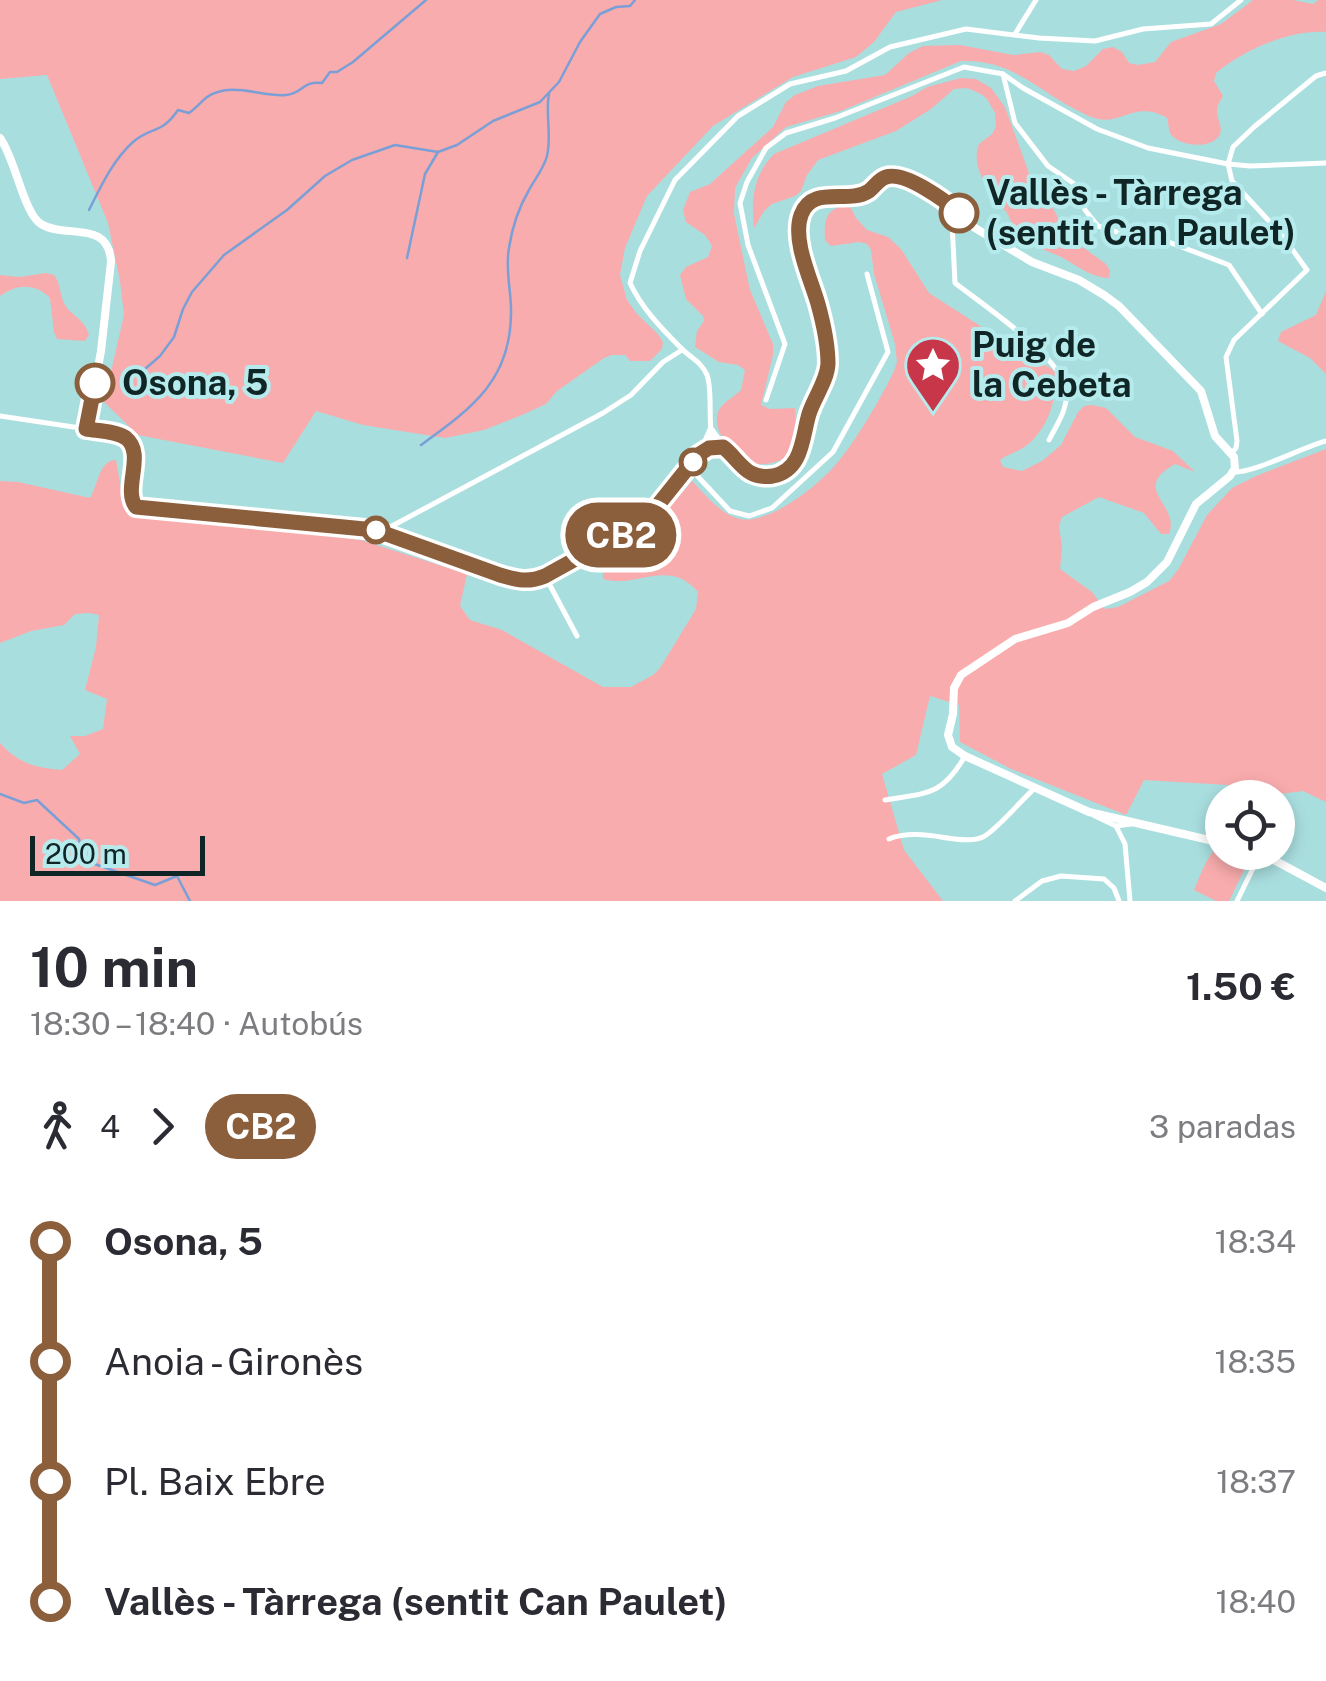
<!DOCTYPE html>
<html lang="es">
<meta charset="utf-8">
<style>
body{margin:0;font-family:"Public Sans",sans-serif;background:#f2f2f3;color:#2b2b33;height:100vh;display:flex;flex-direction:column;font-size:38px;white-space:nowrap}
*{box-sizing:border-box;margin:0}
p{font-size:32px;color:#7c7c81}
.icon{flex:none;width:55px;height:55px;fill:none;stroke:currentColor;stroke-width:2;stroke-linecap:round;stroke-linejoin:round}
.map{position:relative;height:901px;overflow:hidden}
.side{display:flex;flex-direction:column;background:#fff;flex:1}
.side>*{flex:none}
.badge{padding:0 20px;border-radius:32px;font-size:35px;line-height:65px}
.tools{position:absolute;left:1205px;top:780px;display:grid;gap:20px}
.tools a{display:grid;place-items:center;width:90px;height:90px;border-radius:50%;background:#fff;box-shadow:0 5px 15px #0003;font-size:50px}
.scale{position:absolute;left:30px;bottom:25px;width:175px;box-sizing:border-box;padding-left:10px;border:5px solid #102525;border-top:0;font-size:28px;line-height:35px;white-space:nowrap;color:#102525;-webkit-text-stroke:8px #b6ebed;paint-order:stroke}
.map>.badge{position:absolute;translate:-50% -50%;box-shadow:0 0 0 5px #fff}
.legs{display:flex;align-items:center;gap:15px;height:110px;padding:0 30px;font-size:32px}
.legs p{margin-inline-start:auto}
.overview{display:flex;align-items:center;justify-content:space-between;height:170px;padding:0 30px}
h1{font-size:55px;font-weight:700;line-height:75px}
ul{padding:0 30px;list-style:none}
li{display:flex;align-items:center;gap:35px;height:120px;font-size:38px}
li i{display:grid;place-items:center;width:15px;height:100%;margin:0 12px;background:currentColor}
li i::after{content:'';width:25px;height:25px;margin:-12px;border:8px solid;border-radius:50%;background:#fff}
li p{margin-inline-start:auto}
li:first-child i{background:linear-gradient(#0000 50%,currentColor 0)}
li:last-child i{background:linear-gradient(currentColor 50%,#0000 0)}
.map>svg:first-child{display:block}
.green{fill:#f9acad}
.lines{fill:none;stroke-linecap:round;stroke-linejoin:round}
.stream{stroke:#7a9fd7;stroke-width:2.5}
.street{stroke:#fff;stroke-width:5}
.secondary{stroke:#fff;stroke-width:8}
.line-1-casing{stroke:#fff;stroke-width:22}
.line-1{stroke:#8b5e3c;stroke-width:15}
.stop-1-dot{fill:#fff;stroke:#8b5e3c;stroke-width:5}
.labels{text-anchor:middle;stroke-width:8;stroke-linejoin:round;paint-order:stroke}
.stop-label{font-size:35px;font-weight:bold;fill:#102525;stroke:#b6ebed;text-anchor:start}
.poi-label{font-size:35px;font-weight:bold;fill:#102525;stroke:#b6ebed;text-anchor:start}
</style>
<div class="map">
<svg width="1326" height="901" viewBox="0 0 1326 901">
<rect width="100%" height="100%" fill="#a9dedf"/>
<g class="green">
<path d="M0 0H942L896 12 874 42 856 57 793 77 713 126 647 196 625 248 620 275 627 300 637 314 657 333 663 342 662 349 650 361H630L625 355H612L604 358 557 391 546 404 522 415 484 430 445 438 363 425 316 411 283 463 138 435 104 402 124 315 120 281 108 223 47 75 0 79Z"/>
<path d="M1253 0H1293L1313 4 1318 0H1326V32C1289 30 1245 49 1216 73L1214 81 1223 96C1221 99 1217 106 1217 110 1216 118 1223 126 1220 134 1213 150 1178 147 1170 133 1169 132 1168 120 1167 118 1137 100 1122 124 1098 119 1088 117 1077 110 1069 106 1031 84 1007 59 961 61L841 111 786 127 752 158 735 188 734 214 750 290 773 344V355L761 405 770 409 795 408 796 437 785 458C775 463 764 466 753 463 735 458 711 432 718 412 721 403 734 397 741 390L745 370 738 365 719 362 695 347 697 331 704 321 703 316 686 299 680 275 686 267 708 257 712 246 705 235 686 222 683 210 690 192 710 184 773 127 786 102 795 95 818 86 885 75 909 53 923 46 960 45 1013 55 1040 52 1049 55 1062 69 1074 71 1086 66 1103 49 1113 47 1122 52 1129 63 1138 65 1155 62 1171 42 1221 24Z"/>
<path d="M961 78 976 79 991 88 1005 107 1034 187 1048 199 1061 223 1074 241 1106 264 1110 271 1109 278C1089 277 1077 265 1059 256 1048 251 1034 247 1024 240 1015 233 1012 222 1007 213 993 193 969 171 979 144L992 134 996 127 995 113 987 99 981 94 967 88 954 89 931 109 896 131 818 160 807 175 801 191 795 196 772 204 764 211 754 228C751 200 753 175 774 154L912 96 927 87Z"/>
<path d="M844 206 851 208 856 218 867 230 888 237 901 249 929 293 985 329 1027 359 1049 367 1055 372C1058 399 1047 432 1023 448 1015 453 1008 454 1000 460L1003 467 1022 471 1042 461 1061 445 1078 412 1084 406 1092 405 1106 408 1135 437 1173 451 1195 472 1175 464C1129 490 1181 504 1169 534H1161L1144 513 1099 497 1062 517 1059 526 1062 547 1060 569 1092 592 1105 609 1118 607 1169 581 1178 570 1207 515 1232 488 1256 476 1326 449V802L1303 791 1280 794 1228 785 1144 780 1126 815 1011 769 960 742 959 705 930 696 916 755 882 774 904 850 943 901H0V743C18 763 36 768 62 770L80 754 70 736H85L103 729 107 699 85 690 96 647 99 615 89 613 75 614 64 625 31 631 0 643V481L18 482 90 498C98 485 99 460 116 460L123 500 126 509 132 514 166 515 361 540 467 574 460 606 470 620 502 630 603 687H631L653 675 660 668 696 609 698 592C669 557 636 589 603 579V563L609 556 629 544 663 515 692 481C705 494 721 515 740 519 769 525 819 485 837 463 856 441 881 398 894 371L897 362 895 344 874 274 871 250 867 244 859 242 831 246 825 240C824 223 825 209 844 206Z"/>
<path d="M46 273 54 275C62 285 59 298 67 308 76 318 85 321 89 335L85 341 57 339 54 332 50 298C35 283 17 284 0 296V275L19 277Z"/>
<path d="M1326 291V374L1310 358 1278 341 1281 332 1316 315Z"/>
<path d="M1215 849 1222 850V852L1237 853 1243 865 1246 866 1229 901H1216L1194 890C1201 874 1204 863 1215 849Z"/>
</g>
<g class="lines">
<g class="stream">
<path d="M89 210C101 186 113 160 133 142 151 126 161 135 178 110L189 113C196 108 201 102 207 97 232 81 260 97 286 95 303 94 301 81 322 83L330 72H337L353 62 426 0"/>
<path d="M407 258 425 174 438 152 457 145 493 121 540 102 559 82 580 42 600 14 616 7 630 6 635 0"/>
<path d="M145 369 160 356 174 337 183 309 192 292 224 255 287 210 325 176 352 160 395 145 438 152"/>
<path d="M421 445C472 408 512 380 511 310 511 289 505 270 509 248 512 228 519 207 529 190 535 179 544 168 547 156 552 135 545 114 549 94"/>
<path d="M0 794 24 803 37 800 79 839 83 860 155 885 177 876 190 901"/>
</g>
<g class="street">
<path d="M1015 34 1036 0"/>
<path d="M1003 74 1015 123 1048 166 1073 183 1085 210 1098 226 1117 232 1145 233 1229 265 1262 314"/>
<path d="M956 210 952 222 955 283C982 304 1061 357 1066 389 1069 408 1057 424 1049 440"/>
<path d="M766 400 785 344 748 245 740 203 747 182 766 148 786 133 835 118 964 67 1003 74 1023 88 1097 129 1148 148 1228 164 1250 166 1326 163"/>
<path d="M0 416 87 429"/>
<path d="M711 431C709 415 712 388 707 375 701 361 689 357 680 347 661 328 641 307 630 283L640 251 675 180 738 116 790 84 846 71 890 47 966 29 1039 38 1095 41 1143 29 1211 24 1241 0"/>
<path d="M1232 453 1236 448 1237 441 1226 357 1234 340 1307 270 1282 235 1232 181 1228 164 1233 147 1254 127 1316 76 1326 73"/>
<path d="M689 467 730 511 749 516 772 508 833 452 888 352 867 274"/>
<path d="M1233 472C1254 473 1301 448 1326 441"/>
<path d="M386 532 392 526 603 413 631 395 663 362 682 350"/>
<path d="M545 576 577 636"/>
<path d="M885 800C927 793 942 796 965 756"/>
<path d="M1095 816 1116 826 1131 824"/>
<path d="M1116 826 1125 844 1130 901"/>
<path d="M889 839C921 826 962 847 983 837 998 829 1021 800 1035 788"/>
<path d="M1015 901 1042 881 1061 876 1104 879 1114 888 1119 901"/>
<path d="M1237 901 1260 854"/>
</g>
<g class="secondary">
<path d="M0 138C15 158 24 214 41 224 65 239 109 219 111 262L101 351 87 429C97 431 109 431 119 435 149 445 121 488 136 507L381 530 515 579 532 581 545 576 637 526 650 517 702 451 711 431"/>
<path d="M711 431 723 447 749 472 755 475H777L795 462 828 363 819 309 802 252 801 216 806 207 816 199 831 196 861 194 881 179 892 176 903 177 946 202 975 228 1032 262 1079 280 1104 295 1119 306 1201 391 1215 436 1234 457 1235 468 1230 476 1196 504 1167 562 1147 582 1130 592 1093 607 1068 623 1015 639 961 675 954 688 953 714 948 735 952 747 965 756 1089 812 1222 843"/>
<path d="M1259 852 1326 888"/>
</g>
</g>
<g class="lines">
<g class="line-1-casing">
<path id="line-1" d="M95 383 86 429C98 431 116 431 126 438 146 454 122 489 136 507L375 530 500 575C517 580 528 583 545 576L646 520 698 455 709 448 723 447C733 454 740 467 751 473 757 476 766 477 773 476 803 470 802 437 809 414 814 398 827 381 828 364 828 346 823 322 818 304 811 279 792 241 801 215 812 184 848 205 869 191 875 186 879 179 886 177 905 171 946 201 959 213"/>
</g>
<use href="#line-1" class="line-1"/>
</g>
<defs>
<g id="sight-pin" transform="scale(2.875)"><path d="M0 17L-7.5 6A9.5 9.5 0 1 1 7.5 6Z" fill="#c73649" stroke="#b6ebed"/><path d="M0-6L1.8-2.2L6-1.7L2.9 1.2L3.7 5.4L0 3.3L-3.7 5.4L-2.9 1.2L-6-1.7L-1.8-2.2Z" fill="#fff"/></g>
</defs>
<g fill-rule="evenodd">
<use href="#sight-pin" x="933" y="365"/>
</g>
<g class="stop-1-dot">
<circle cx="959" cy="213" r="18"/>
<circle cx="95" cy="383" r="18"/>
<circle cx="693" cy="462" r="12"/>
<circle cx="376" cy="530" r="12"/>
</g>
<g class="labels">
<g class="stop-label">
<text x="986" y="205">Vallès - Tàrrega<tspan x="986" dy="40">(sentit Can Paulet)</tspan></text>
<text x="122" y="395">Osona, 5</text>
</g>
<g class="poi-label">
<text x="972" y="357">Puig de<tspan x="972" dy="40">la Cebeta</tspan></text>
</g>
</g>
</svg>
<div class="tools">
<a><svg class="icon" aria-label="locate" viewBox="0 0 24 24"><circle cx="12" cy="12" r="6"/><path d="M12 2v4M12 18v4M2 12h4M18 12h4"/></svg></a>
</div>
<div class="scale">200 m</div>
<b class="badge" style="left:621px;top:535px;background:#8b5e3c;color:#fff">CB2</b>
</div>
<section class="side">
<div class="overview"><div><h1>10 min</h1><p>18:30 – 18:40 · Autobús</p></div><b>1.50 €</b></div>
<div class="legs"><svg class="icon" aria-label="walk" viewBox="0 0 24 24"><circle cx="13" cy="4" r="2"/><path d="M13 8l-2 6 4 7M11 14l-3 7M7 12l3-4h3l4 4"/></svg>4<svg class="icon" aria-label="forward" viewBox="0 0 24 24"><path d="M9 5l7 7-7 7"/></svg><b class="badge" style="background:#8b5e3c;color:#fff">CB2</b><p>3 paradas</p></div>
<ul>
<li><i style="color:#8b5e3c"></i><b>Osona, 5</b><p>18:34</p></li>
<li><i style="color:#8b5e3c"></i><span>Anoia - Gironès</span><p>18:35</p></li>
<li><i style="color:#8b5e3c"></i><span>Pl. Baix Ebre</span><p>18:37</p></li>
<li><i style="color:#8b5e3c"></i><b>Vallès - Tàrrega (sentit Can Paulet)</b><p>18:40</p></li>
</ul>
</section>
